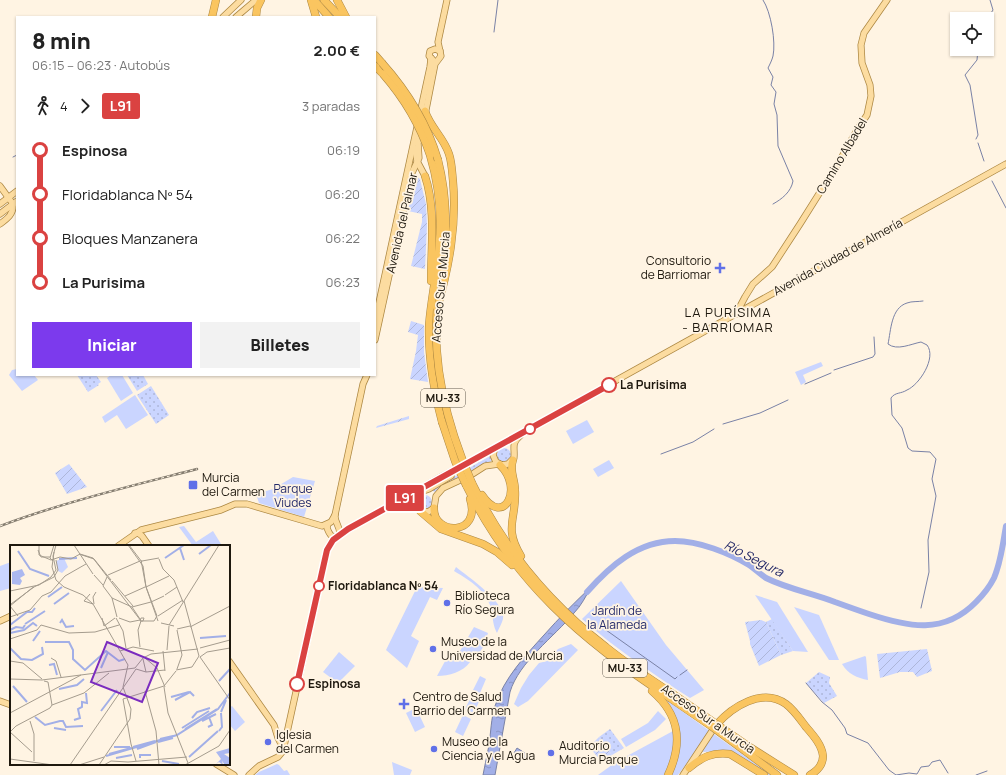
<!DOCTYPE html>
<html lang="es">
<meta charset="utf-8">
<style>
body{margin:0;font-family:Manrope,sans-serif;background:#f2f2f2;color:#222;height:100vh;display:flex;flex-direction:column;font-size:15px;white-space:nowrap}
*{box-sizing:border-box;margin:0}
p{font-size:13px;color:#767676}
.icon{flex:none;width:22px;height:22px;fill:none;stroke:currentColor;stroke-width:2;stroke-linecap:round;stroke-linejoin:round}
.map{position:relative;flex:1;overflow:hidden}
.details{position:absolute;left:16px;top:16px;width:360px;height:360px;display:flex;flex-direction:column;background:#fff;border-radius:0px;box-shadow:0 1px 3px #0004}
.details>*{flex:none}
.badge{padding:0 8px;border-radius:3px;font-size:14px;line-height:26px}
.buttons{position:absolute;left:950px;top:12px;display:grid;gap:8px}
.buttons a{display:grid;place-items:center;width:44px;height:44px;border-radius:0px;background:#fff;box-shadow:0 1px 3px #0004;font-size:20px}
.map>.badge{position:absolute;translate:-50% -50%;box-shadow:0 0 0 2px #fff}
.legs{display:flex;align-items:center;gap:6px;height:44px;padding:0 16px;font-size:13px}
.legs p{margin-inline-start:auto}
.headline{display:flex;align-items:center;justify-content:space-between;height:68px;padding:0 16px}
h1{font-size:22px;font-weight:800;line-height:30px}
.cta{display:flex;gap:8px;margin-top:auto;padding:8px 16px}
.cta a{flex:1;height:46px;border-radius:0px;background:#7c3aed;color:#fff;font-size:16px;font-weight:800;line-height:46px;text-align:center}
.cta a+a{background:#f2f2f2;color:#222}
ul{padding:0 16px;list-style:none}
li{display:flex;align-items:center;gap:14px;height:44px;font-size:15px}
li i{display:grid;place-items:center;width:6px;height:100%;margin:0 5px;background:currentColor}
li i::after{content:'';width:10px;height:10px;margin:-5px;border:3px solid;border-radius:50%;background:#fff}
li p{margin-inline-start:auto}
li:first-child i{background:linear-gradient(#0000 50%,currentColor 0)}
li:last-child i{background:linear-gradient(currentColor 50%,#0000 0)}
.map>svg:first-child{display:block}
.grass{fill:url(#grass-dots)}
.park{fill:#cad5ff}
.garden{fill:url(#garden-furrows)}
.water{fill:url(#water-ripples);stroke:#7a82a6}
.lines{fill:none;stroke-linecap:round;stroke-linejoin:round}
.stream{stroke:#7a82a6;stroke-width:1}
.river{stroke:#a2afe7;stroke-width:6}
.major-casing{stroke:#ad8843;stroke-width:7}
.highway-casing{stroke:#ad8843;stroke-width:8}
.major{stroke:#fcdca0;stroke-width:5.5}
.highway{stroke:#fac560;stroke-width:7}
.rail-casing{stroke:#857d70;stroke-width:2.5}
.rail{stroke:#fff4e3;stroke-width:1;stroke-dasharray:3;stroke-linecap:butt}
.highway-bridge-casing{stroke:#ad8843;stroke-width:8;stroke-linecap:butt}
.highway-bridge{stroke:#fac560;stroke-width:7}
.line-1-casing{stroke:#fff;stroke-width:9}
.line-1{stroke:#da4241;stroke-width:6}
.poi-dot{fill:#6070e8;stroke:#fff4e3;stroke-width:1.5}
.stop-1-dot{fill:#fff;stroke:#da4241;stroke-width:2}
.labels{text-anchor:middle;stroke-width:3.5;stroke-linejoin:round;paint-order:stroke}
.shield{fill:#fff4e3;stroke:#625a4e;stroke-width:1}
.shield-label{font-size:11px;font-weight:bold;fill:#1e180e}
.street-label{font-size:12px;fill:#1e180e;stroke:#fff4e3}
.poi-label{font-size:12px;fill:#1e180e;stroke:#fff4e3;text-anchor:start}
.stop-label{font-size:12px;font-weight:bold;fill:#1e180e;stroke:#fff4e3;text-anchor:start}
.park-label{font-size:12px;fill:#242a6a;stroke:#fff4e3}
.neighbourhood-label{font-size:13px;letter-spacing:1px;fill:#1e180e;stroke:#fff4e3}
.water-label{font-size:13px;font-style:italic;fill:#202565;stroke:#fff4e3}
.inset-river{fill:none;stroke:#a2afe7;stroke-width:2}
.inset-road{fill:none;stroke:#a59c8e;stroke-width:1}
.view{fill:#7b2cbf;fill-opacity:0.15;stroke:#7b2cbf;stroke-width:2}
.inset-edge{fill:none;stroke:#1e180e;stroke-width:2}
</style>
<div class="map">
<svg width="1006" height="775" viewBox="0 0 1006 775">
<defs>
<pattern id="grass-dots" width="8" height="8" patternUnits="userSpaceOnUse"><rect width="8" height="8" fill="#cad5ff"/><path d="M2 2h.1M6 6h.1" fill="none" stroke="#adb6d9" stroke-width="1.8" stroke-linecap="round"/></pattern>
<pattern id="garden-furrows" width="10" height="10" patternUnits="userSpaceOnUse"><rect width="10" height="10" fill="#cad5ff"/><path d="M-1 1l2-2M0 10L10 0M9 11l2-2" fill="none" stroke="#adb6d9"/></pattern>
<pattern id="water-ripples" width="26" height="14" patternUnits="userSpaceOnUse"><rect width="26" height="14" fill="#a2afe7"/><path d="M2 4q2-2 4 0t4 0M15 11q2-2 4 0t4 0" fill="none" stroke="#8b96c5"/></pattern>
</defs>
<rect width="100%" height="100%" fill="#fff4e3"/>
<g class="grass">
<path d="M77 375H96L101 382 98 384 99 385 88 392Z"/>
<path d="M127 375H143L148 384 137 391Z"/>
<path d="M151 386 169 415 156 424 137 395Z"/>
<circle cx="504" cy="455" r="7"/>
<path d="M490 456 492 461C484 463 479 468 472 472 460 479 444 482 435 492L431 490Z"/>
<circle cx="425" cy="502" r="7"/>
<path d="M772 619 793 651 781 655 766 622Z"/>
<path d="M819 672 830 677 829 683 837 696 824 703 806 683Z"/>
<path d="M610 729 624 748 612 755 599 737Z"/>
</g>
<g class="park">
<path d="M821 362 823 366 803 375 806 382 801 385 795 372Z"/>
<path d="M17 369V375H34L38 380 22 391 9 375 12 370Z"/>
<path d="M111 375H122L133 393 121 401 107 378Z"/>
<path d="M135 395 148 415 126 429 117 415 105 423 102 417Z"/>
<path d="M587 420 594 432 573 444 566 431Z"/>
<path d="M609 460 614 468 598 477 593 469Z"/>
<path d="M293 477 315 481 304 517 259 503 256 494 273 489Z"/>
<path d="M184 526 196 542 213 531 221 544 219 546H193L179 527Z"/>
<path d="M11 562V588L0 591V566Z"/>
<path d="M456 567C467 576 507 603 503 619 502 623 499 628 497 633 493 626 493 619 492 611 487 591 471 581 454 571Z"/>
<path d="M621 581 666 645 704 690 690 698C653 674 616 649 582 619Z"/>
<path d="M417 587 443 588 437 600 430 597 411 636 419 641 407 668 386 650Z"/>
<path d="M755 595 777 602 808 652 793 651Z"/>
<path d="M794 607 819 615 839 660H829Z"/>
<path d="M474 627 488 633 484 646 474 660 460 651Z"/>
<path d="M571 644 578 650 528 701 518 707 514 704 521 688 529 675 539 663 547 661 558 649Z"/>
<path d="M339 652 355 666 338 683 323 672Z"/>
<path d="M450 652 470 662C463 672 449 676 437 676Z"/>
<path d="M865 656 866 657 868 680C857 678 848 674 842 664Z"/>
<path d="M480 676 486 679 480 693 473 690Z"/>
<path d="M473 693 481 697 474 713 465 709Z"/>
<path d="M665 699 771 775H769L735 754 719 751 704 752 697 750 678 775H670L675 766V717Z"/>
<path d="M232 706 245 722 235 731 229 724V708Z"/>
<path d="M416 708 425 727 415 732 406 713Z"/>
<path d="M658 711 666 719 655 730 626 747 621 739 648 723Z"/>
<path d="M463 715 471 719 463 736 455 732Z"/>
<path d="M673 731C675 746 673 761 664 775H598L616 762Z"/>
<path d="M392 762 412 770 410 775H394Z"/>
<path d="M277 764 279 765 284 771 287 770 290 775H255L259 772Z"/>
</g>
<g class="garden">
<path d="M417 177 420 179 426 204 427 226 425 269 411 266 422 222V214L408 211 414 178Z"/>
<path d="M411 321 424 325V352L428 382 410 379 416 351 418 335 408 332Z"/>
<path d="M409 416V419L376 428 377 426Z"/>
<path d="M69 464 87 487 67 494 55 473Z"/>
<path d="M761 620 766 622 781 655 759 666 750 644V641L745 622Z"/>
<path d="M927 649 932 671 917 677 913 672H900L880 678 877 654Z"/>
<path d="M599 737 612 755 602 762 589 747Z"/>
</g>
<g class="water">
<path d="M591 587C586 596 581 606 574 613 554 637 519 662 510 692L495 775H483C485 765 487 755 489 745 491 731 491 719 495 706 504 678 525 656 544 635 559 618 575 602 591 587Z"/>
<path d="M517 748 528 755 525 759 514 753Z"/>
</g>
<g class="lines">
<g class="stream">
<path d="M763 0C771 12 776 42 773 56 772 60 770 64 768 68L773 77 771 85 776 92 774 104 777 115 778 146 793 181C791 192 782 199 773 204"/>
<path d="M987 19 993 10 990 0"/>
<path d="M987 21 989 32 987 35"/>
<path d="M494 32 498 0"/>
<path d="M976 139 978 135 970 85 965 75 977 60 978 49"/>
<path d="M978 143 984 161"/>
<path d="M13 157 17 155"/>
<path d="M992 181 1006 208"/>
<path d="M834 370 873 357 875 354 874 337"/>
<path d="M805 384 831 373"/>
<path d="M723 424 760 413 788 400"/>
<path d="M661 454 693 442 714 429"/>
<path d="M921 608 929 572 928 540 936 496 932 479 936 459 930 452 912 451 908 448 902 428 892 415 891 398C895 392 901 394 907 390 919 385 937 358 927 345 925 344 923 343 921 342 911 344 897 351 888 344 891 330 891 308 907 303 912 301 918 302 923 301"/>
<path d="M606 630 675 679 677 677"/>
<path d="M680 675 687 670"/>
<path d="M806 683 822 702 832 710 845 728 847 734 868 743 889 770 896 775 909 773 917 774 921 767 929 766 932 762 940 760 948 773"/>
<path d="M976 775 987 771"/>
</g>
<path class="river" d="M587 592C610 566 638 541 675 541 699 541 729 553 749 565 755 569 760 574 766 578 788 589 812 593 835 602 846 606 857 610 869 614 908 627 944 635 976 602 983 595 989 588 994 578 1001 562 1003 543 1006 526"/>
<g class="major-casing">
<g id="major">
<path d="M223 17 241 0"/>
<path d="M236 17 256 0"/>
<path d="M433 60 429 56 430 51 435 49 440 51"/>
<path d="M425 115 435 64 441 56 438 42 447 0"/>
<path d="M415 148 417 161 425 176"/>
<path d="M0 186 13 204C14 214 7 219 0 224"/>
<path d="M0 204 17 191"/>
<path d="M0 214 17 201"/>
<path d="M736 314 745 297 753 284 772 267 800 224 839 162 857 130 867 115 871 96 870 85 862 63 861 45 864 33 887 0"/>
<path d="M375 321 430 67 431 58"/>
<path d="M375 340 411 175 419 158 418 143 421 131"/>
<path d="M495 448 493 455 496 462 502 465 508 464 514 458C515 447 511 444 520 436"/>
<path d="M404 499H410L419 510 428 512 434 508 436 496 443 488 471 475 485 466 499 464"/>
<path d="M415 503V497L418 493 429 489 451 476"/>
<path d="M328 524 327 528C329 533 331 538 337 537"/>
<path d="M135 533H138L142 536 149 546"/>
<path d="M339 535C342 528 334 523 335 515L363 384 367 375"/>
<path d="M118 546 141 530 221 510 235 504H247L322 526 331 522 335 515"/>
<path d="M0 621 11 616"/>
<path d="M229 661 274 725 278 738 283 748"/>
<path d="M0 701 11 705"/>
<path d="M216 764 234 775"/>
<path d="M249 775 259 766 278 757 283 751 327 550 331 542 344 532 444 475 483 455 498 446 1006 164"/>
<path d="M683 775 716 725"/>
</g>
</g>
<g class="highway-casing">
<g id="highway">
<path d="M311 0 316 17"/>
<path d="M314 0 329 17"/>
<path d="M324 0 340 17"/>
<path d="M337 0 346 17"/>
<path d="M212 17 216 0"/>
<path d="M256 17 257 8 261 0"/>
<path d="M375 55 382 63"/>
<path d="M375 66 383 74"/>
<path d="M425 111C430 127 444 138 449 154 452 163 452 172 453 181 457 225 449 267 437 309"/>
<path d="M430 155C439 185 442 215 439 246 437 273 431 299 429 325 428 358 434 391 442 422"/>
<path d="M438 160C448 199 447 236 442 275"/>
<path d="M425 176C436 209 431 247 431 281"/>
<path d="M513 460C509 471 515 479 515 490 517 518 503 527 521 556"/>
<path d="M472 483C503 547 549 603 606 647 627 664 650 679 673 694"/>
<path d="M466 485C513 581 582 641 670 698"/>
<path d="M482 495C504 528 524 488 500 465"/>
<path d="M434 508C433 536 482 536 470 499"/>
<path d="M420 511 441 529 483 544 497 552 512 565"/>
<path d="M652 691C680 715 683 743 668 775"/>
<path d="M716 725C732 707 762 687 786 704 794 710 800 719 806 727 813 735 822 745 823 756 823 765 817 771 810 775"/>
<path d="M748 746 794 775"/>
<path d="M745 751 777 775"/>
<path d="M689 768C702 757 712 752 730 754L764 775"/>
</g>
</g>
<use href="#major" class="major"/>
<use href="#highway" class="highway"/>
<g class="rail-casing">
<path id="rail" d="M0 526C64 502 131 486 197 469"/>
</g>
<use href="#rail" class="rail"/>
<g class="highway-bridge-casing">
<g id="highway-bridge">
<path d="M382 63C408 92 427 123 438 160"/>
<path d="M383 74C404 98 420 125 430 155"/>
<path d="M437 309C432 370 448 428 472 483"/>
<path d="M442 422 455 461 466 485"/>
<path d="M673 694 748 746"/>
<path d="M670 698 711 726 745 751"/>
</g>
</g>
<use href="#highway-bridge" class="highway-bridge"/>
</g>
<g class="lines">
<g class="line-1-casing">
<path id="line-1" d="M297 684 327 550 333 540 348 529 609 385"/>
</g>
<use href="#line-1" class="line-1"/>
</g>
<g class="poi-dot">
<path d="M718 262h4v4h4v4h-4v4h-4v-4h-4v-4h4z"/>
<rect x="188" y="480" width="10" height="10" rx="2"/>
<circle cx="447" cy="603" r="4"/>
<circle cx="433" cy="649" r="4"/>
<path d="M402 698h4v4h4v4h-4v4h-4v-4h-4v-4h4z"/>
<circle cx="268" cy="742" r="4"/>
<circle cx="434" cy="749" r="4"/>
<circle cx="551" cy="753" r="4"/>
</g>
<g class="stop-1-dot">
<circle cx="609" cy="385" r="7"/>
<circle cx="530" cy="429" r="5"/>
<circle cx="319" cy="586" r="5"/>
<circle cx="297" cy="684" r="7"/>
</g>
<g class="labels">
<g class="shield">
<rect x="421" y="389" width="44" height="18" rx="3"/>
<rect x="603" y="659" width="44" height="18" rx="3"/>
</g>
<g class="shield-label">
<text x="443" y="402">MU-33</text>
<text x="625" y="672">MU-33</text>
</g>
<g class="street-label">
<text transform="translate(842 156) rotate(-59)" y="4">Camino Albadel</text>
<text transform="translate(402 223) rotate(-77)" y="4">Avenida del Palmar</text>
<text transform="translate(838 257) rotate(-29)" y="4">Avenida Ciudad de Almería</text>
<text transform="translate(441 287) rotate(-85)" y="4">Acceso Sur a Murcia</text>
<text transform="translate(708 719) rotate(35)" y="4">Acceso Sur a Murcia</text>
</g>
<g class="poi-label">
<text x="711" y="265" text-anchor="end">Consultorio<tspan x="711" dy="14">de Barriomar</tspan></text>
<text x="202" y="482">Murcia<tspan x="202" dy="14">del Carmen</tspan></text>
<text x="455" y="600">Biblioteca<tspan x="455" dy="14">Río Segura</tspan></text>
<text x="441" y="646">Museo de la<tspan x="441" dy="14">Universidad de Murcia</tspan></text>
<text x="413" y="701">Centro de Salud<tspan x="413" dy="14">Barrio del Carmen</tspan></text>
<text x="276" y="739">Iglesia<tspan x="276" dy="14">del Carmen</tspan></text>
<text x="442" y="746">Museo de la<tspan x="442" dy="14">Ciencia y el Agua</tspan></text>
<text x="559" y="750">Auditorio<tspan x="559" dy="14">Murcia Parque</tspan></text>
</g>
<g class="stop-label">
<text x="620" y="389">La Purisima</text>
<text x="328" y="590">Floridablanca Nº 54</text>
<text x="308" y="688">Espinosa</text>
</g>
<g class="park-label">
<text x="293" y="493">Parque<tspan x="293" dy="14">Viudes</tspan></text>
<text x="617" y="615">Jardín de<tspan x="617" dy="14">la Alameda</tspan></text>
</g>
<g class="neighbourhood-label">
<text x="728" y="317">LA PURÍSIMA<tspan x="728" dy="15">- BARRIOMAR</tspan></text>
</g>
<g class="water-label">
<text transform="translate(754 558) rotate(27)" y="5">Río Segura</text>
</g>
</g>
<g transform="translate(10 545)">
<rect width="220" height="220" fill="#fff4e3"/>
<path d="M12 24 15 30 10 33 12 36 10 40 2 39V27ZM220 203V208L214 209 220 213V220H215L212 216 213 220 209 217 206 219 211 214 206 207Z" fill="#abb8f0"/>
<path d="M54 13 58 22 52 28 48 26 46 16Z" fill="#cad5ff"/>
<path class="inset-river" d="M170 3 174 15M8 6 20 24 39 31M189 9 201 0M155 13 174 0M49 14 67 13M38 52 52 42M44 59 59 48M50 78 52 75 56 82 64 81M15 79 35 66M0 80 17 67H22L25 63M0 85 6 82 13 83 15 80M0 88 14 85 23 78 27 81M190 93 216 91M23 96 30 86M35 97H59L63 105V114L75 125 96 106 109 116 115 114M0 103 11 114 22 115 33 109 32 102M39 120 44 119 47 130M91 123 98 107M209 136 220 124M3 141 17 157M49 144 67 140 74 134M161 152 179 147M165 155 180 147 184 151M91 166 107 145M211 167 216 155M25 172 35 180 50 176H53L56 182 73 181M182 173 187 167 200 163M64 175 70 173 68 164 72 162V157L77 158 76 148M192 176 206 169M198 182 202 180 199 172M44 183 56 185M172 183 199 166M175 184 207 164M209 186 212 182 211 168M150 194 163 191M148 197 163 193M104 202H120M123 202 145 196M127 204 146 197M99 209 121 203M96 211 167 190 208 164 220 148M179 212 208 186M106 213 122 210M130 213V210H141M152 216 169 219"/>
<path class="inset-road" d="M29 0V10L41 15 50 12 61 14 70 9 83 13 131 76H144L147 71 136 42 133 21 118 0M64 0 83 29M119 0 132 17M28 5 31 12H40M44 7 42 22 46 35 54 42 73 50 83 59 118 120 113 142 121 164 120 174 89 220M69 9 84 14 101 35M149 14 153 24 164 35 173 57M131 15 136 42 148 76M43 16 40 13 44 0M132 16 149 13M84 30 93 40M98 30 130 16M97 32 93 41 102 53M102 36 123 61M136 42 159 31M0 46 29 40 41 32 46 25 43 11 46 0M80 49 74 56 83 59M155 50 167 42M115 51 135 42M102 53 122 62 141 57M102 53 107 72M141 57 154 51M1 59 24 42M84 59 83 52 86 47M0 61 8 71M0 61 22 43 44 32 48 25 46 15M122 62 130 74M148 71 173 55M0 72 20 65 32 51 41 47 55 31 76 19M92 73 94 81 105 73M106 73 113 86 116 103M109 73 120 77 130 75M131 73H134L133 76H130ZM151 78 164 81M159 80 209 0M180 82 220 61M167 84 180 81M85 87 109 80M0 94 27 85 31 80 59 88 85 87M130 102 128 85 131 76M190 103 220 95M157 105 159 81M110 106 123 102 144 106M153 106 155 126M190 112 220 155M190 112 197 107 220 103M41 113 46 116 51 132M133 113 141 109 188 104M135 113 147 123 155 142M133 114 136 127M0 116 13 118 32 134M126 124 136 127 155 125M167 124 172 110 167 85M166 125 182 122 189 111 174 56M0 134 32 135 125 123 133 113M154 142 158 168 178 218M135 146 146 186 149 220M42 160 74 148 99 128M0 168 71 130M20 176 24 189V216M0 187 6 181 40 163 42 160 38 137 34 136M0 187 22 207M0 214 43 220M126 216 121 199 113 154 154 141 166 126M60 220 126 124M69 220 94 212M94 220 101 216 118 217 177 212M175 220 209 201 220 185"/>
<path class="view" d="M97 97 148 118 132 157 81 137Z"/>
<rect width="220" height="220" class="inset-edge"/>
</g>
</svg>
<div class="buttons">
<a><svg class="icon" aria-label="locate" viewBox="0 0 24 24"><circle cx="12" cy="12" r="6"/><path d="M12 2v4M12 18v4M2 12h4M18 12h4"/></svg></a>
</div>
<b class="badge" style="left:405px;top:498px;background:#da4241;color:#fff">L91</b>
<section class="details">
<div class="headline"><div><h1>8 min</h1><p>06:15 – 06:23 · Autobús</p></div><b>2.00 €</b></div>
<div class="legs"><svg class="icon" aria-label="walk" viewBox="0 0 24 24"><circle cx="13" cy="4" r="2"/><path d="M13 8l-2 6 4 7M11 14l-3 7M7 12l3-4h3l4 4"/></svg>4<svg class="icon" aria-label="forward" viewBox="0 0 24 24"><path d="M9 5l7 7-7 7"/></svg><b class="badge" style="background:#da4241;color:#fff">L91</b><p>3 paradas</p></div>
<ul>
<li><i style="color:#da4241"></i><b>Espinosa</b><p>06:19</p></li>
<li><i style="color:#da4241"></i><span>Floridablanca Nº 54</span><p>06:20</p></li>
<li><i style="color:#da4241"></i><span>Bloques Manzanera</span><p>06:22</p></li>
<li><i style="color:#da4241"></i><b>La Purisima</b><p>06:23</p></li>
</ul>
<div class="cta"><a>Iniciar</a><a>Billetes</a></div>
</section>
</div>
